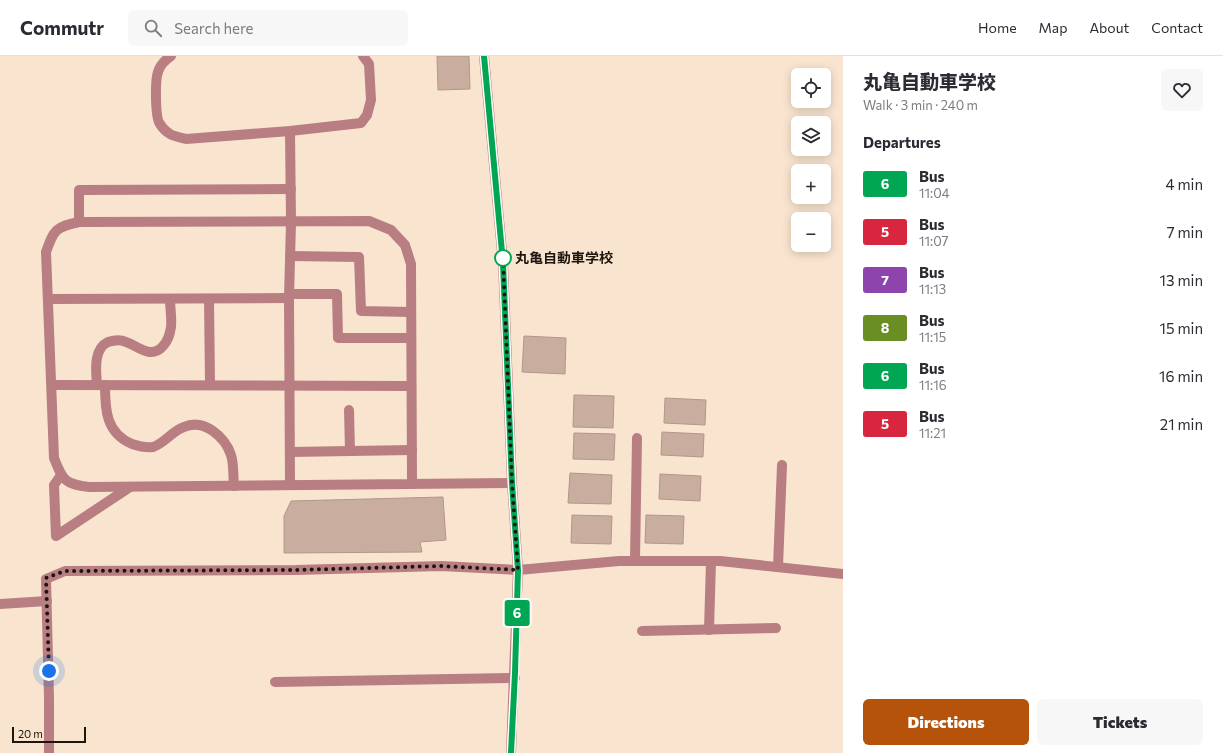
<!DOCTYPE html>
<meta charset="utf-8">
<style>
body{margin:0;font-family:Commissioner,"Noto Sans JP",sans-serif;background:#f7f7f7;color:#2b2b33;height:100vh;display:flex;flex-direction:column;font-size:15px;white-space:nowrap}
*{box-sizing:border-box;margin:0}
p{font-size:13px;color:#7c7c81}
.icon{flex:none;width:22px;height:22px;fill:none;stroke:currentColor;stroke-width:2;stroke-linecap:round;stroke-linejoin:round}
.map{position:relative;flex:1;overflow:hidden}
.drawer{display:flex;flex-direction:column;background:#fff;width:380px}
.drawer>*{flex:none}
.badge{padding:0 8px;border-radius:3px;font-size:14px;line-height:26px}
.controls{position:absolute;left:791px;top:12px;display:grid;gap:8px}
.controls a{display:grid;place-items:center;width:40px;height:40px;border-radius:6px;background:#fff;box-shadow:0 2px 10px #0003;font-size:20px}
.scale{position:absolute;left:12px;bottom:10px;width:74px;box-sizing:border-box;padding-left:4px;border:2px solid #1d160e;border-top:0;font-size:11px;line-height:14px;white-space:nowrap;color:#1d160e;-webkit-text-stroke:3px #f9e5cf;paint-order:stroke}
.you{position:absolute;width:20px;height:20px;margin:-10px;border:3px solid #fff;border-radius:50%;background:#1a73e8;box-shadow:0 0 0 6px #1a73e833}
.map>.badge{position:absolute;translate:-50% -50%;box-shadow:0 0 0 2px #fff}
h2{padding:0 20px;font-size:15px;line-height:36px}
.round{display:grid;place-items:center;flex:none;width:42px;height:42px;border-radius:6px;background:#f7f7f7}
.overview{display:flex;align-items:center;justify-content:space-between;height:68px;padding:0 20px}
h1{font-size:19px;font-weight:800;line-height:30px}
.action{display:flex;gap:8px;margin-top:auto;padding:8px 20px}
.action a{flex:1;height:46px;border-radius:6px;background:#b45309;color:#fff;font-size:16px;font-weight:800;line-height:46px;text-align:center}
.action a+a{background:#f7f7f7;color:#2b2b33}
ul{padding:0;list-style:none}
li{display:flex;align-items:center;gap:12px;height:48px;padding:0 20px}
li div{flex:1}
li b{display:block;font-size:15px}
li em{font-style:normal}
li .badge{min-width:44px;font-weight:700;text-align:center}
header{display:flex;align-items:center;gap:24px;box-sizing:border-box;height:56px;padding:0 20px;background:#fff;border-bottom:1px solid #e1e1e2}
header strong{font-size:19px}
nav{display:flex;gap:22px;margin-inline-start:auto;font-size:14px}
.search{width:280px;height:36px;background:#f7f7f7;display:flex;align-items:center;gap:10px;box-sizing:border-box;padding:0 14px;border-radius:6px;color:#7c7c81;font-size:15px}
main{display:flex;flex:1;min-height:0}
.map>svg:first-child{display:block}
.building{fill:#c9aea0;stroke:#b1978a}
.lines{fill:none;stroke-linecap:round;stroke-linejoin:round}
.service{stroke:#b97e82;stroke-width:10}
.minor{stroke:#b97e82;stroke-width:10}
.tertiary{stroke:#b97e82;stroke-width:10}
.line-casing{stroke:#fff;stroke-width:9}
.line{stroke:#00a651;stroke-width:6}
.walk{stroke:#1d160e;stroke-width:4;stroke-dasharray:0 7.2}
.stop-dot{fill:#fff;stroke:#00a651;stroke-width:2}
.labels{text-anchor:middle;stroke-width:3;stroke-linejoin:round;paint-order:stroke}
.stop-label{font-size:14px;font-weight:bold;fill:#1d160e;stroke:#f9e5cf;text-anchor:start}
</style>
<header>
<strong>Commutr</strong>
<div class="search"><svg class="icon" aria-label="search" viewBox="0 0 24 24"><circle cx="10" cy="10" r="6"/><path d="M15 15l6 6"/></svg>Search here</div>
<nav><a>Home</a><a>Map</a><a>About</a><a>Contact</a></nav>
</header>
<main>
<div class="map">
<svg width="843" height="697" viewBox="0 0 843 697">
<rect width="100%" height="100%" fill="#f9e5cf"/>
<g class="building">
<path d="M437 0H469L470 33 438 34Z"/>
<path d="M524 280 566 282 565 318 522 316Z"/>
<path d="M574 339 614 340 613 372 573 371Z"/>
<path d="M665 342 706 344 705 369 664 367Z"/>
<path d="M662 376 704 378 703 401 661 399Z"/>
<path d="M574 377 615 378 614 404 573 403Z"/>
<path d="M570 417 612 419 611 448 568 447Z"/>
<path d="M660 418 701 420 700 445 659 443Z"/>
<path d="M443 441 446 484 420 486 422 496 284 497V460L291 445Z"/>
<path d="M572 459 612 460 611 488 571 487Z"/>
<path d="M646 459 684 460 683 488 645 487Z"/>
</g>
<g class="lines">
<g class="service">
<path d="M171 0C165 4 160 9 158 16 155 24 155 62 160 68 167 79 174 80 186 83L290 75 361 67 367 59 371 44 369 8 363 0"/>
<path d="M79 166V134L291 133"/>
<path d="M290 200 359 201 361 255 411 256"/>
<path d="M289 238H337L338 282H411"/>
<path d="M48 243 289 242"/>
<path d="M209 243 210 328"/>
<path d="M52 329 411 330"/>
<path d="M97 329C96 315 93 293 108 286 114 284 120 283 126 286 138 290 151 304 163 290 168 285 170 278 171 271 172 262 170 252 170 243"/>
<path d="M105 329C105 354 106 377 132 388 138 390 147 392 153 391 165 387 172 375 184 371 204 362 225 381 231 399 234 408 233 420 234 430"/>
<path d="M349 354 350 395"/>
<path d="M290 396 412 394"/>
<path d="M61 419 54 429 56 480 130 431"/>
<path d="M412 427 411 208 405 189 391 174 369 165 79 166C56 171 54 173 46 196L54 402C63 425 65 428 89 431L512 427"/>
<path d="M290 429 289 242 291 166 290 75"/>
</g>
<g class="minor">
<path d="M635 504 637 382"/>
<path d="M778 511 782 409"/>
<path d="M0 548 47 545"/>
<path d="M709 574 711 505"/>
<path d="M642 575 776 572"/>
<path d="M275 626 515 622"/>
<path d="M49 697V643L46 523 65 515 296 514 441 510 518 514 619 505H720L843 518"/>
</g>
<path class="tertiary" d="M484 0 503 207 512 427 518 514 511 697"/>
</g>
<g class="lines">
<g class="line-casing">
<path id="line" d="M484 0 503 207 512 427 518 514 515 617 511 697"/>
</g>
<use href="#line" class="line"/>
<path class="walk" d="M49 615 46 522 65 515 296 514 441 510 518 514 512 427 503 202"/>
</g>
<circle class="stop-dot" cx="503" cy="202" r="8"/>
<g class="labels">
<g class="stop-label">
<text x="515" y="207">丸亀自動車学校</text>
</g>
</g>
</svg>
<div class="controls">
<a><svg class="icon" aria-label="locate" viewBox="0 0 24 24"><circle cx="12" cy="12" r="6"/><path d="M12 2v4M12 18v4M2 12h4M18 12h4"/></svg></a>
<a><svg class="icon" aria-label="layers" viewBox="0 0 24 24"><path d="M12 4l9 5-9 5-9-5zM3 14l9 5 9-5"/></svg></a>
<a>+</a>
<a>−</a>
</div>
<div class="scale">20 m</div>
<div class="you" style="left:49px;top:615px"></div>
<b class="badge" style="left:517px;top:557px;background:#00a651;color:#fff">6</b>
</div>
<section class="drawer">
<div class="overview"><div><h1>丸亀自動車学校</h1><p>Walk · 3 min · 240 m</p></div><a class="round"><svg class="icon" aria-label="heart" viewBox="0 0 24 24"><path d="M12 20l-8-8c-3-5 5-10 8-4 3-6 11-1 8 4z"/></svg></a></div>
<h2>Departures</h2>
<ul>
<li><span class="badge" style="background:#00a651;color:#fff">6</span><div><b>Bus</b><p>11:04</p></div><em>4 min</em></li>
<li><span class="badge" style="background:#d7263d;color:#fff">5</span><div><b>Bus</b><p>11:07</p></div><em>7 min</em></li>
<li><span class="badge" style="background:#8e44ad;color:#fff">7</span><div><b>Bus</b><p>11:13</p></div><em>13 min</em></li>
<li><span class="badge" style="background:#6b8e23;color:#fff">8</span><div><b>Bus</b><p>11:15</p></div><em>15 min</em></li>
<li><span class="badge" style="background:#00a651;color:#fff">6</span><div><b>Bus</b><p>11:16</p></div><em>16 min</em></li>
<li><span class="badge" style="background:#d7263d;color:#fff">5</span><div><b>Bus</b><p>11:21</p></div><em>21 min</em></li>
</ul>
<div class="action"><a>Directions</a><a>Tickets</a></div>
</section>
</main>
